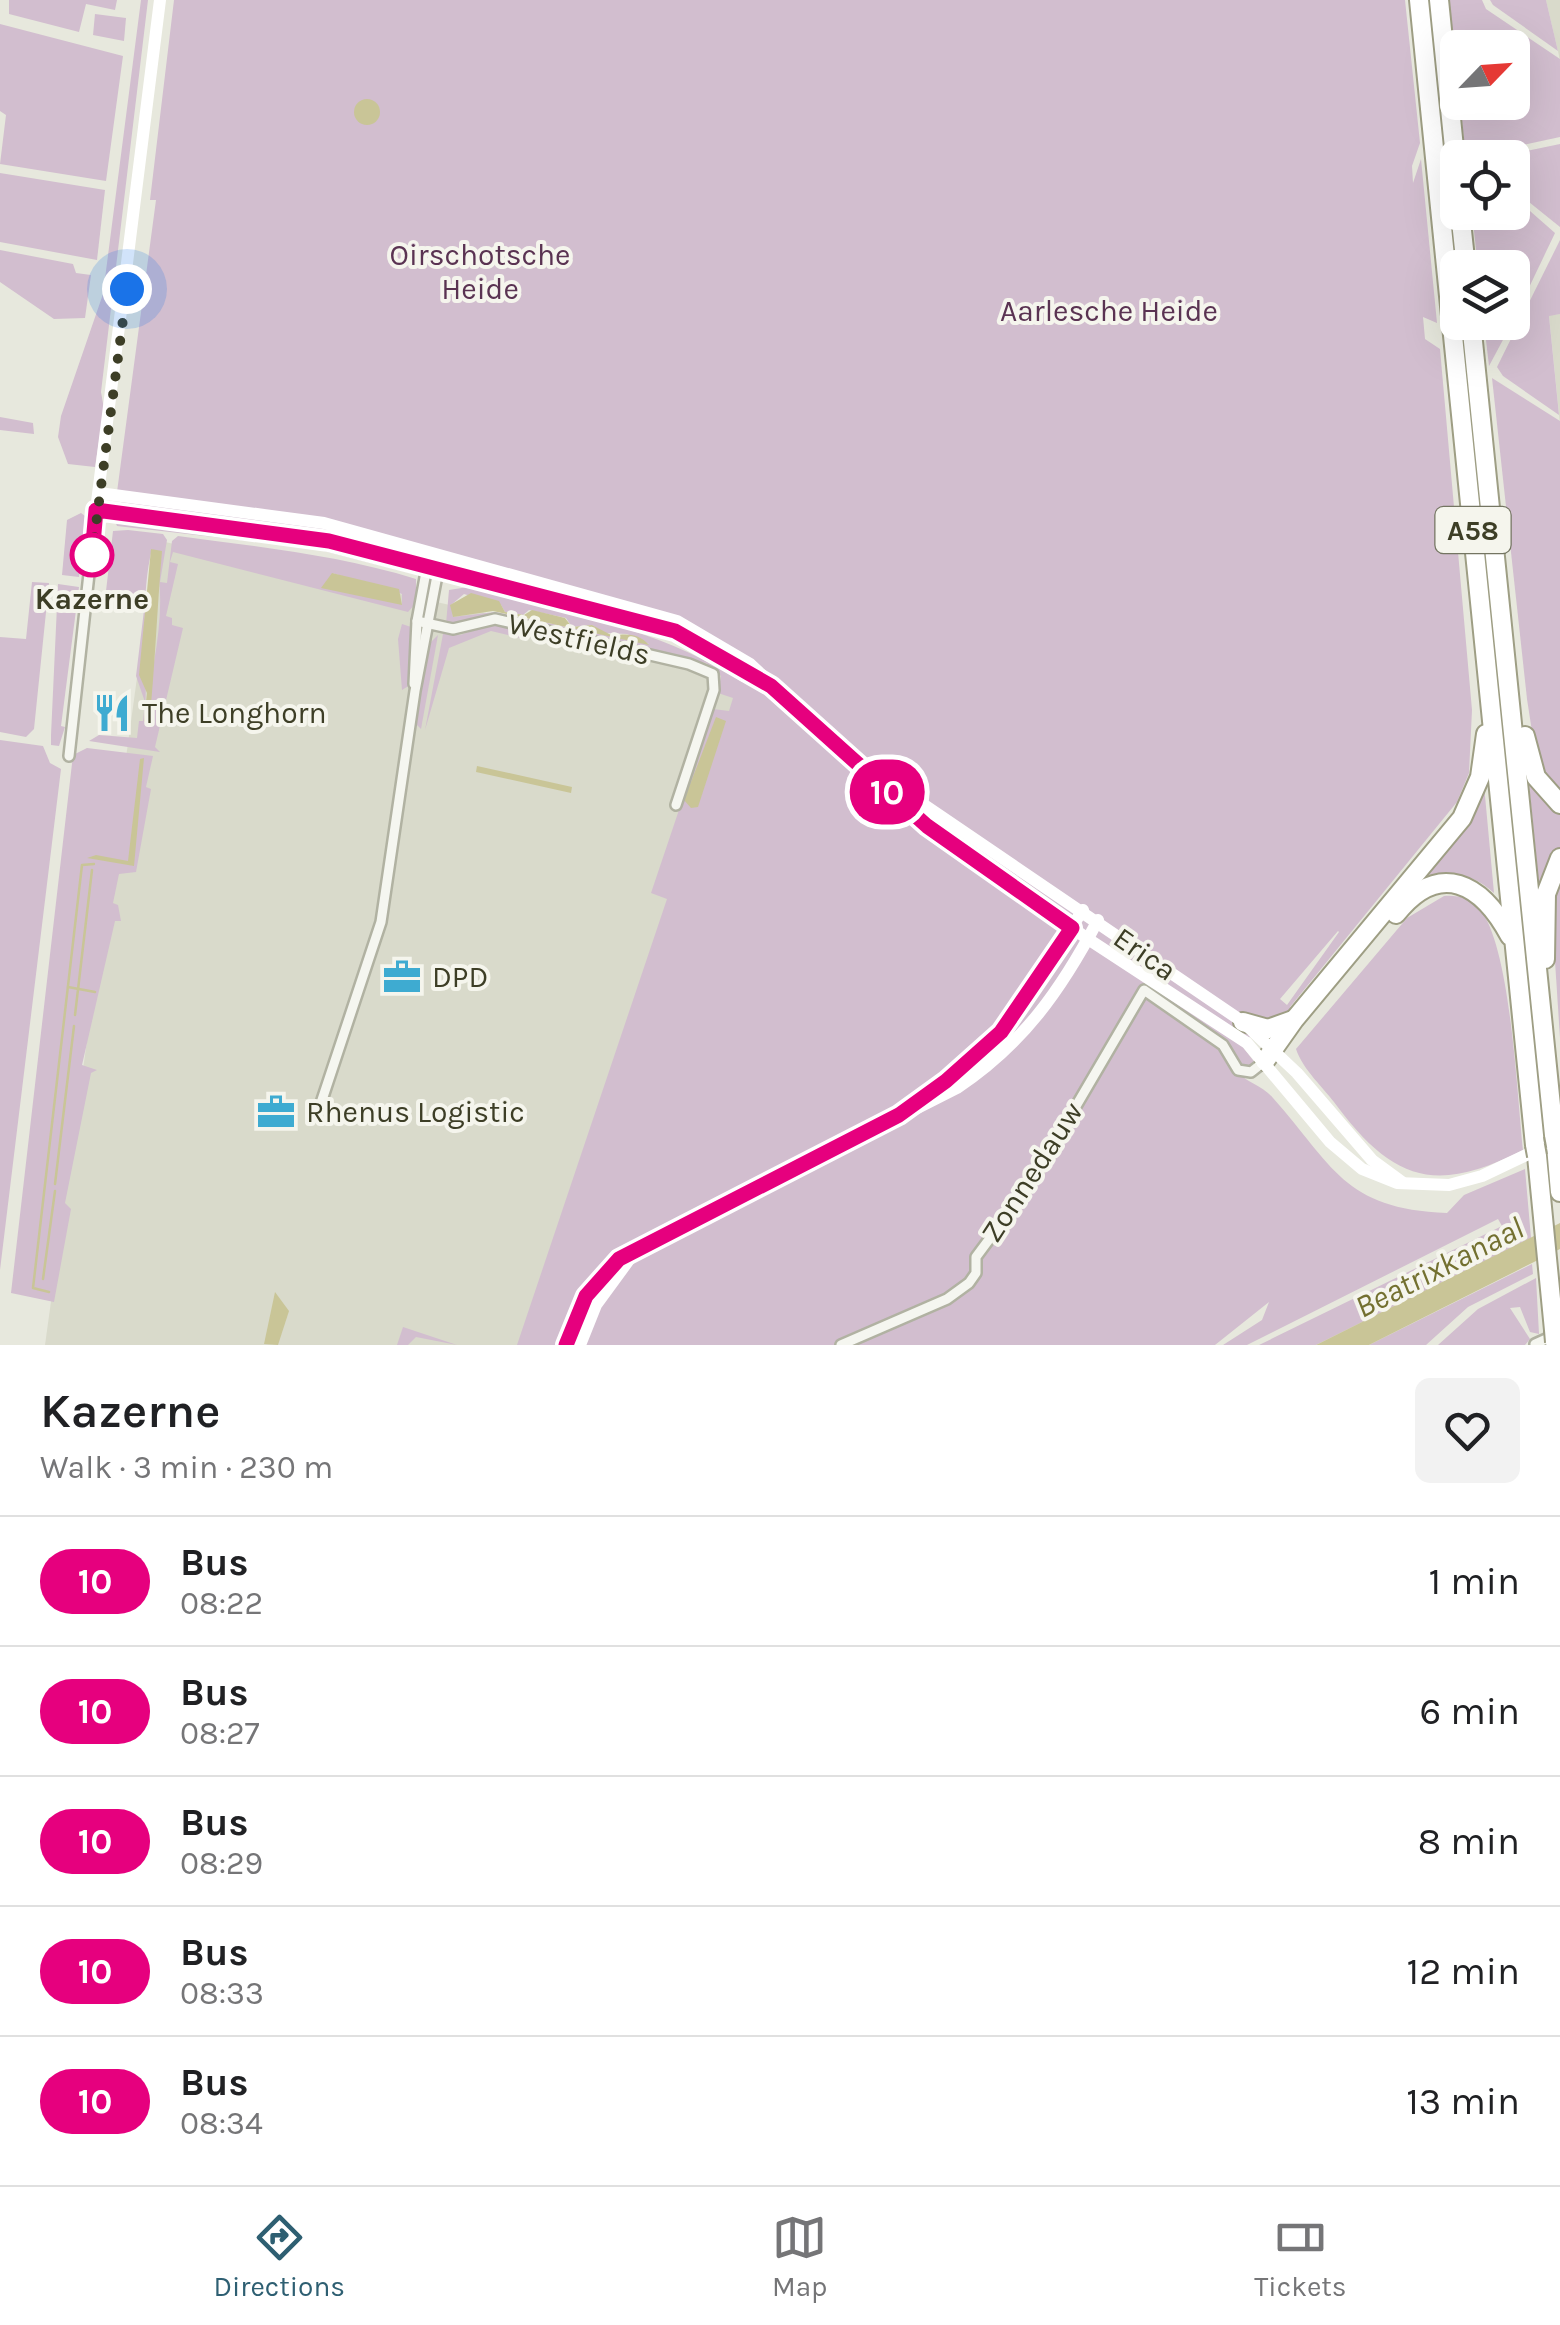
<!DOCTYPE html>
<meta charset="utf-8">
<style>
body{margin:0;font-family:Karla,sans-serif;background:#f2f2f2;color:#202124;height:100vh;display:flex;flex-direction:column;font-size:38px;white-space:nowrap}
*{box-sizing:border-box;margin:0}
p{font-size:32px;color:#757577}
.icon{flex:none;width:55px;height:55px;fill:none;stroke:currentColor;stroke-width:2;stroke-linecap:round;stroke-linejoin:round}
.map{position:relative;height:1345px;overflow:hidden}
.details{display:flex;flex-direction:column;background:#fff;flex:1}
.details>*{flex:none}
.badge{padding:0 20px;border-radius:32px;font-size:35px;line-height:65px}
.needle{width:65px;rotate:65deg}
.buttons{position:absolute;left:1440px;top:30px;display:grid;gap:20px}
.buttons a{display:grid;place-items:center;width:90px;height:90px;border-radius:15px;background:#fff;box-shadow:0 10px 40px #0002;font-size:50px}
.you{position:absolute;width:50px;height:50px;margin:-25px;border:8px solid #fff;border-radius:50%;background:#1a73e8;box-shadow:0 0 0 15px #1a73e833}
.map>.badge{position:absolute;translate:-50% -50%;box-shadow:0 0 0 5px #fff}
.round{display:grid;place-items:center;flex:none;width:105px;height:105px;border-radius:15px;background:#f2f2f2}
.head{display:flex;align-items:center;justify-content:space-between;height:170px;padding:0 40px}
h1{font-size:48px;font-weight:600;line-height:75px}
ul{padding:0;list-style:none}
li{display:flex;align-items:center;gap:30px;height:130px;padding:0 40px;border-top:2px solid #e0e0e0}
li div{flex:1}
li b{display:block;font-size:38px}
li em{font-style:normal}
li .badge{min-width:110px;font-weight:700;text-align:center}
.dock{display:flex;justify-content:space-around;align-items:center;height:140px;border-top:2px solid #e0e0e0;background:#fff;font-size:28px;color:#757577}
.dock a{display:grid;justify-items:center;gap:5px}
.dock .active{color:#2e5f72}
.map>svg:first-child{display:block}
.built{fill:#d9dacb}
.green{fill:#d2becf;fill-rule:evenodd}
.water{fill:#c9c597}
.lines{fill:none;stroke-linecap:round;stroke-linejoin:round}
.stream{stroke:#c9c597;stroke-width:2.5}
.street-casing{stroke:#b1b2a2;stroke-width:14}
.highway-casing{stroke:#9e9e84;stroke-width:22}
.street{stroke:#f5f6f0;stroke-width:9}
.secondary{stroke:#fff;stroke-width:12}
.highway{stroke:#fff;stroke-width:18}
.highway-bridge-casing{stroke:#9e9e84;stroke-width:22;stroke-linecap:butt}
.highway-bridge{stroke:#fff;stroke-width:18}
.line-casing{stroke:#fff;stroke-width:22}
.line{stroke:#e6007e;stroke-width:15}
.walk{stroke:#3d3e26;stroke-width:10;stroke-dasharray:0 18}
.stop-dot{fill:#fff;stroke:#e6007e;stroke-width:5}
.labels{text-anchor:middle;stroke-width:8;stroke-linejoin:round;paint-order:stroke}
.shield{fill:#f5f5ed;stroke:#747562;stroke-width:2.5}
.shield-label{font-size:28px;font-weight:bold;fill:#3d3e26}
.park-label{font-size:30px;fill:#5a3352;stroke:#f5f5ed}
.stop-label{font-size:30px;font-weight:bold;fill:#3d3e26;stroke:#f5f5ed}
.street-label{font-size:30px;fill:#3d3e26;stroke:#f5f5ed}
.poi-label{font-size:30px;fill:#3d3e26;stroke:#f5f5ed;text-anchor:start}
.water-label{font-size:32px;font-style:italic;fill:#737030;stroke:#f5f5ed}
</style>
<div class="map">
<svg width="1560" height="1345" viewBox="0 0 1560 1345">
<rect width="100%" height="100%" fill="#e7e8dd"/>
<g class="built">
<path d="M1546 0H1560V61L1558 51Z"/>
<path d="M1560 314V424L1549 315Z"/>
<path d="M156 540 703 661 744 689 538 1345H45Z"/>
</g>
<g class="green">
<path d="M9 0H117L115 10 86 4 79 32 9 14Z"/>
<path d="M141 0H148L101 392 104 409 95 467 68 464 58 437 61 416 103 294Z"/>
<path d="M174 0H1405L1420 143 1412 166 1413 183 1421 159 1437 323 1423 317 1425 339 1440 349 1472 710 1469 773 1457 802 1303 991 1290 1007 1293 1010 1261 1023 1242 1046 1256 1064 1235 1071C1246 1082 1262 1085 1273 1098 1333 1165 1343 1209 1447 1213L1464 1195 1525 1169 1531 1238 1316 1345H1259L1502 1226 1498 1219 1247 1345H1223L1262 1320 1269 1302 1215 1345H517L667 899 651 893 713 709 729 711 733 698 718 693 721 676 706 663 495 615 454 626 446 624 449 590 468 587C561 612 661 628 742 682L744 678C685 638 617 622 549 604 514 595 479 583 443 581L454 575C551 600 660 616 745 673L750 661 700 629 364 530 117 492 156 200H150ZM464 594 501 605 505 612 523 615 529 610 566 618 572 627 592 625 605 633 627 634 649 644 495 612 453 617 451 605ZM1338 931 1339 932 1287 1005 1280 999Z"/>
<path d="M1449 0H1482L1486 9 1560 59V137L1466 157 1460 103 1512 102V48H1458L1457 77Z"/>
<path d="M1490 0H1546L1558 51 1493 5Z"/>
<path d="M95 14 126 18 124 41 93 35Z"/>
<path d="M0 24 123 56 106 181 0 164 6 115 0 111Z"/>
<path d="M1560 144V227L1513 189 1512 158 1498 157Z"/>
<path d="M0 173 105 190 97 260 0 242Z"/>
<path d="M1513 196 1555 233 1513 321 1512 268 1478 267 1472 213 1512 212Z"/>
<path d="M1560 240V314L1549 316 1559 415 1503 376 1497 367Z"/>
<path d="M0 250 73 264 76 273 91 275 85 318 54 319 0 282Z"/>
<path d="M1484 323H1512L1489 366Z"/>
<path d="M1492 378 1560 421V796L1537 764 1527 699Z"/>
<path d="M0 417 33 423 34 434 0 430Z"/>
<path d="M121 502C175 508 382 521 411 557L120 510Z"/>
<path d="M81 513 85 516 79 577 62 575 67 520Z"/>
<path d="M114 519C154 517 393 550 414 574L312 548 117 526Z"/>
<path d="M128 530 163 534 167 540 160 582 167 583 172 541 178 536C259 547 338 555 416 579V603L408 612 173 552 170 562 178 564 166 616 172 618V625L183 628 155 747 160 752 89 741 99 735 137 738 139 721H143L145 702 136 676 145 602 106 591 113 531ZM152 549C171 602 152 665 144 721 150 664 138 605 152 549ZM332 573 402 594V604Z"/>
<path d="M32 582 49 583 34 729 26 737 0 732V637L26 639Z"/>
<path d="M58 584 79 587 61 726 65 727 59 746 51 745V735Z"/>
<path d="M402 624 411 627 410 685 402 690 398 639Z"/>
<path d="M493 624 518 629 520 638 491 631 449 648 425 730 443 634 460 635Z"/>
<path d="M438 635 421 729 416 724 428 645Z"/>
<path d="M0 740 43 746 50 763 61 769 0 1270Z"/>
<path d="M87 748 153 756 146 787 151 789 136 872 119 874 113 903 118 905 121 921H115L82 1065 97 1070 91 1073 65 1203 71 1209 54 1302 11 1293 73 755Z"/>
<path d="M1527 764 1560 807V854L1541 906Z"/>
<path d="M1484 785 1494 893C1469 870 1444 870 1414 883Z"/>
<path d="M1560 871V1038L1552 915Z"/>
<path d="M1444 896C1458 895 1470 898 1479 908 1511 945 1517 1097 1523 1150 1437 1194 1394 1182 1337 1106 1324 1088 1303 1070 1296 1049L1407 918Z"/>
<path d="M1532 1264 1533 1274 1468 1307 1426 1345H1369Z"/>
<path d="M1536 1278 1539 1334 1530 1332 1520 1307 1510 1308 1530 1339 1525 1345H1438L1478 1309Z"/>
<path d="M403 1327 457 1345 416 1337 408 1345H397Z"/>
</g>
<g class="water">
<circle cx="367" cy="112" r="13"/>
<path d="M151 549 162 551C157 609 155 668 149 726L144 721 147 693 139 675Z"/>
<path d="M332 573 399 589 402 605 321 588Z"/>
<path d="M471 593 499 601 505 612 524 615 532 610 565 618 572 627 592 625 613 636C627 633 639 634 649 645L493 611 453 617 450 605Z"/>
<path d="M716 717 726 721 698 807 691 808 684 800Z"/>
<path d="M144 758 134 866 87 858 96 855 128 861 140 759Z"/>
<path d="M477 766 572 787 571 793 476 772Z"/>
<path d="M1560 1223V1249L1369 1345H1316Z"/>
<path d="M275 1292 289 1311 278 1345 264 1344Z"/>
</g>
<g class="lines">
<g class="stream">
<path d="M68 987 95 992"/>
<path d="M75 1015 92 870"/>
<path d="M55 1184 74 1026"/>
<path d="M43 1279 55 1191"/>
<path d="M49 1292 33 1288 82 865 94 864"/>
</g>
<g class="street-casing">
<g id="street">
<path d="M417 621 453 629 495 619 689 664 713 674 714 690 676 805"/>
<path d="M414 684 417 621 428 561"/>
<path d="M69 756 96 510"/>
<path d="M319 1109 381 922 415 691 439 565"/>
<path d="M1535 1344 1555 1335"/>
<path d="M841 1345 947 1299 969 1283 976 1273V1257L1031 1183 1144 990 1223 1045 1238 1070 1251 1072 1265 1061"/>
</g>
</g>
<g class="highway-casing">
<g id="highway">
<path d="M1419 0 1535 1145"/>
<path d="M1439 0 1458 187"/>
<path d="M1460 212 1466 268"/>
<path d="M1471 322 1554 1135"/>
<path d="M1525 736 1536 777 1560 804"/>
<path d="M1396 914C1440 859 1482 884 1510 936"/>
<path d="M1545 959 1546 894 1560 858"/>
<path d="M1243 1022 1268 1029 1293 1020"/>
<path d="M1265 1061 1294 1020 1462 818 1480 777 1486 734"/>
<path d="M1556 1146 1560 1192"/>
<path d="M1537 1156 1554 1330"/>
</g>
</g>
<use href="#street" class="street"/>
<g class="secondary">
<path d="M160 0 96 510 329 541 402 557 649 622 738 665"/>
<path d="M99 493 324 523 677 621 750 664 927 827 1088 939 1247 1043 1330 1142 1362 1169 1397 1183 1449 1185 1482 1176 1541 1148"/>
<path d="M864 764 1243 1022 1297 1073 1372 1160 1402 1182"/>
<path d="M920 1099 1001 1032 1083 910"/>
<path d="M566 1345 586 1296 619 1259 957 1088C1023 1044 1061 990 1098 920"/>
<path d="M580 1345 596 1305 634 1253"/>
</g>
<use href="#highway" class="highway"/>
<g class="highway-bridge-casing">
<g id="highway-bridge">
<path d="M1554 1135 1556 1146"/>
<path d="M1535 1145 1537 1156"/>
<path d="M1554 1330 1555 1342"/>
</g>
</g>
<use href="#highway-bridge" class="highway-bridge"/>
</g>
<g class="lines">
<g class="line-casing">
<path id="line" d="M92 555 96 510 329 541 675 631 771 686 927 826 1072 928 1001 1032 946 1081 899 1115 619 1259 586 1296 566 1345"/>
</g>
<use href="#line" class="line"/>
<path class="walk" d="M92 555 127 289"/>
</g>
<defs>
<g id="restaurant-bare" transform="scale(3)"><path d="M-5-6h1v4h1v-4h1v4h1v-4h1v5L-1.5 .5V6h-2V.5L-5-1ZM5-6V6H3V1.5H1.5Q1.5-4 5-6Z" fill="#3eabd1" stroke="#f5f5ed" stroke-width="2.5" paint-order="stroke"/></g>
<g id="office-bare" transform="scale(3)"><path d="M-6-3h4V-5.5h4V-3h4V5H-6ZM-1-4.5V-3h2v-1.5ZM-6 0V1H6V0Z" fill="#3eabd1" stroke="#f5f5ed" stroke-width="2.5" paint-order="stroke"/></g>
</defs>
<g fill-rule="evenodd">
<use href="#restaurant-bare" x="112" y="713"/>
<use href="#office-bare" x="402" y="977"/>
<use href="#office-bare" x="276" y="1112"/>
</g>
<circle class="stop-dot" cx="92" cy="555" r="20"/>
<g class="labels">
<rect class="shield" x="1435.5" y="507" width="75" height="46" rx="8"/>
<g class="shield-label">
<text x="1473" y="540">A58</text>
</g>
<g class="park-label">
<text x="480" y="265">Oirschotsche<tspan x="480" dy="34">Heide</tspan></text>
<text x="1109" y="321">Aarlesche Heide</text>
</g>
<g class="stop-label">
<text x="92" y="609">Kazerne</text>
</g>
<g class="street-label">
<text transform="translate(579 639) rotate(13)" y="10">Westfields</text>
<text transform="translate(1145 954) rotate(35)" y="10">Erica</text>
<text transform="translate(1032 1172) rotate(-57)" y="10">Zonnedauw</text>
</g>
<g class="poi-label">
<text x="142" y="723">The Longhorn</text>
<text x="432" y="987">DPD</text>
<text x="306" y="1122">Rhenus Logistic</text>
</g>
<g class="water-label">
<text transform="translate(1439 1267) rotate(-27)" y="11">Beatrixkanaal</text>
</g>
</g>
</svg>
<div class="buttons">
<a><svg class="needle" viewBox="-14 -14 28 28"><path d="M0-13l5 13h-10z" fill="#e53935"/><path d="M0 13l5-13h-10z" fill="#757577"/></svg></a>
<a><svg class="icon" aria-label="locate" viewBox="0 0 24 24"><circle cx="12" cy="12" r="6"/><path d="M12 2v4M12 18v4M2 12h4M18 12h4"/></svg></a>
<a><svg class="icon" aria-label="layers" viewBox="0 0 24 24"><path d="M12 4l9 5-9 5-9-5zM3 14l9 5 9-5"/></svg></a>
</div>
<div class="you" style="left:127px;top:289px"></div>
<b class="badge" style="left:887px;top:792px;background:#e6007e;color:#fff">10</b>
</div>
<section class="details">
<div class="head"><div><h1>Kazerne</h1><p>Walk · 3 min · 230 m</p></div><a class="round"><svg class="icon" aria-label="heart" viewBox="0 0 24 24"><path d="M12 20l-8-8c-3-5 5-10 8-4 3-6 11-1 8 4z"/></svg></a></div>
<ul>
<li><span class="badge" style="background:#e6007e;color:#fff">10</span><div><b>Bus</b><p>08:22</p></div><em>1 min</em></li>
<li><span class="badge" style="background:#e6007e;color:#fff">10</span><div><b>Bus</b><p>08:27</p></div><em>6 min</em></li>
<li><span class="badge" style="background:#e6007e;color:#fff">10</span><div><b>Bus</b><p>08:29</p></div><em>8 min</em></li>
<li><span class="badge" style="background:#e6007e;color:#fff">10</span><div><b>Bus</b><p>08:33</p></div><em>12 min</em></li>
<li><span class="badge" style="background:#e6007e;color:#fff">10</span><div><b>Bus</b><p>08:34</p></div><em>13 min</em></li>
</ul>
</section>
<nav class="dock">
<a class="active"><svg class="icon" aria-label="directions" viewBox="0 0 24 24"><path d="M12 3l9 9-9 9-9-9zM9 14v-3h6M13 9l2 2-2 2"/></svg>Directions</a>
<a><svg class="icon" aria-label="map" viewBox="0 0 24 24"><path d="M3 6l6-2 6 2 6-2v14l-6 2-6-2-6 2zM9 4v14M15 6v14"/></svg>Map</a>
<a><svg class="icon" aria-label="tickets" viewBox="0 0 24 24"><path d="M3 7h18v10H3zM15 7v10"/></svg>Tickets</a>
</nav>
